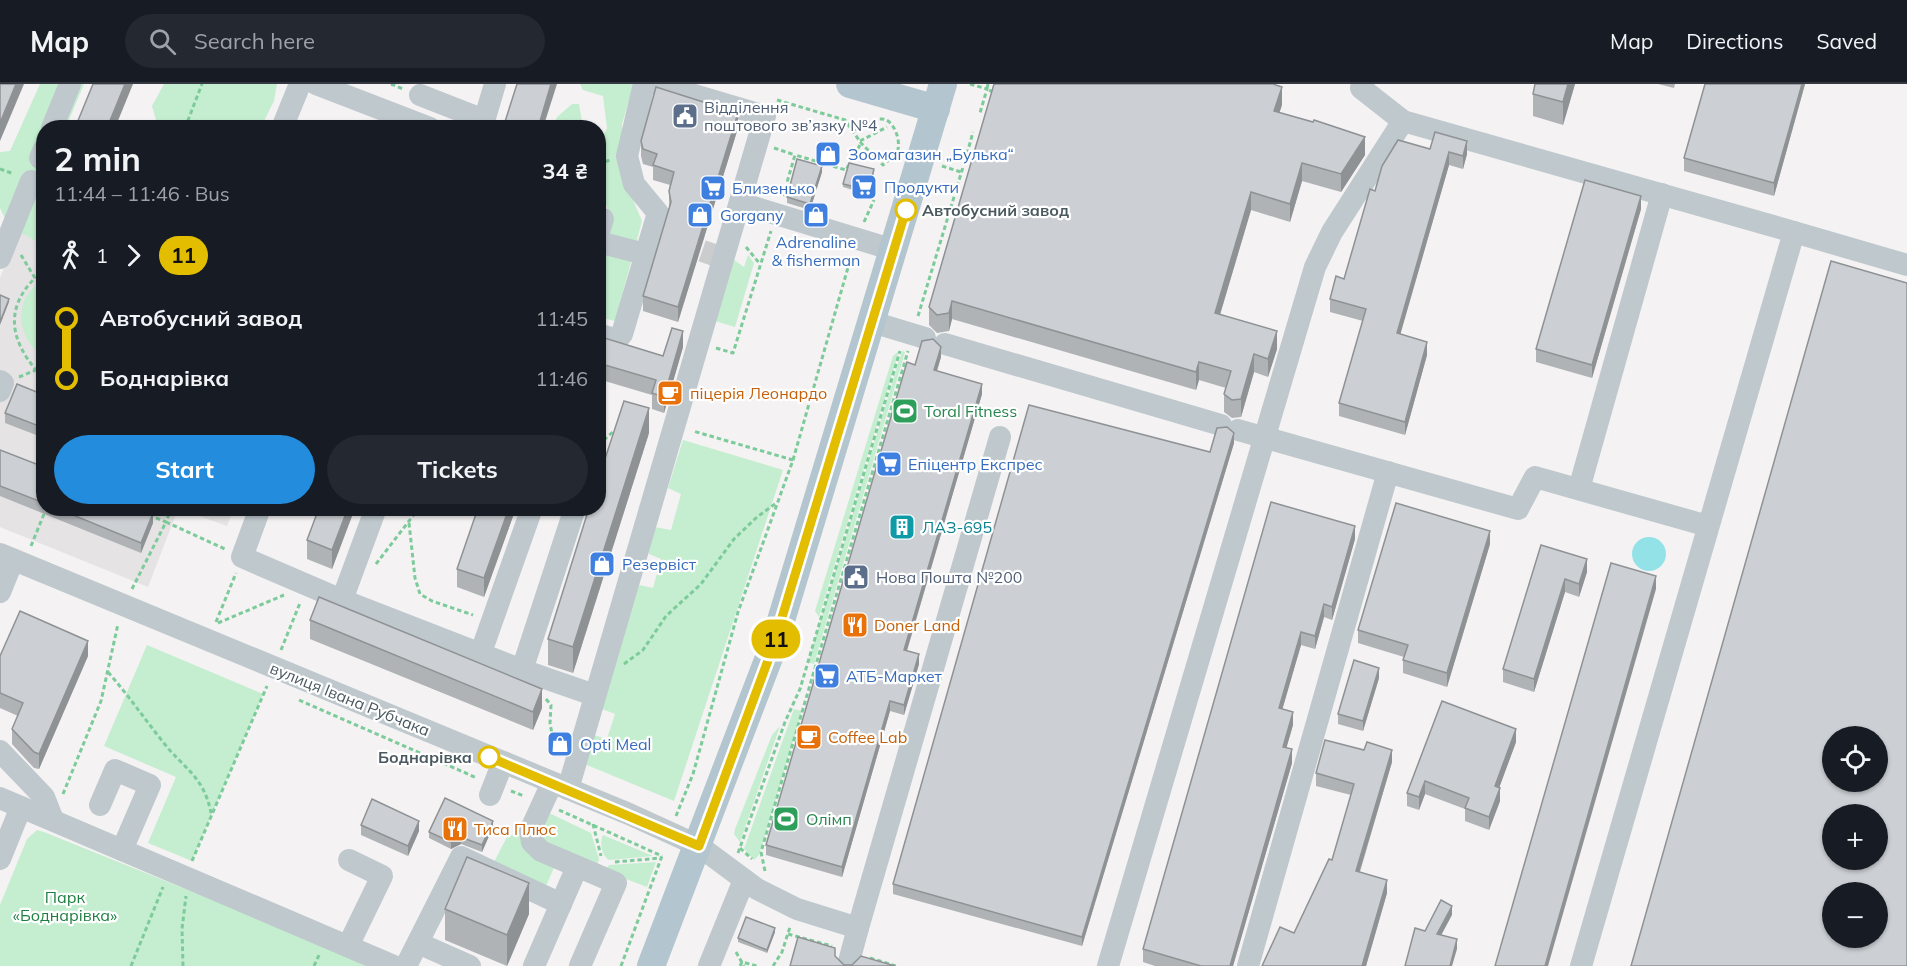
<!DOCTYPE html>
<meta charset="utf-8">
<style>
body{margin:0;font-family:Mulish,sans-serif;background:#242831;color:#f1f3f6;height:100vh;display:flex;flex-direction:column;font-size:22px;white-space:nowrap}
*{box-sizing:border-box;margin:0}
p{font-size:20px;color:#9ea1a6}
.icon{flex:none;width:33px;height:33px;fill:none;stroke:currentColor;stroke-width:2;stroke-linecap:round;stroke-linejoin:round}
.map{position:relative;flex:1;overflow:hidden}
.details{position:absolute;left:36px;top:36px;width:570px;height:396px;display:flex;flex-direction:column;background:#171b24;border-radius:24px;box-shadow:0 2px 4px #0004}
.details>*{flex:none}
.badge{padding:0 12px;border-radius:20px;font-size:21px;line-height:39px}
.controls{position:absolute;left:1822px;top:642px;display:grid;gap:12px}
.controls a{display:grid;place-items:center;width:66px;height:66px;border-radius:50%;background:#171b24;box-shadow:0 2px 4px #0004;font-size:30px}
.map>.badge{position:absolute;translate:-50% -50%;box-shadow:0 0 0 3px #fff}
.legs{display:flex;align-items:center;gap:9px;height:66px;padding:0 18px;font-size:20px}
.legs p{margin-inline-start:auto}
.overview{display:flex;align-items:center;justify-content:space-between;height:102px;padding:0 18px}
h1{font-size:33px;font-weight:700;line-height:45px}
.primary-button{display:flex;gap:12px;margin-top:auto;padding:12px 18px}
.primary-button a{flex:1;height:69px;border-radius:36px;background:#238cdc;color:#fff;font-size:24px;font-weight:700;line-height:69px;text-align:center}
.primary-button a+a{background:#242831;color:#f1f3f6}
ul{padding:0 18px;list-style:none}
li{display:flex;align-items:center;gap:21px;height:60px;font-size:22px}
li i{display:grid;place-items:center;width:9px;height:100%;margin:0 8px;background:currentColor}
li i::after{content:'';width:15px;height:15px;margin:-8px;border:4px solid;border-radius:50%;background:#171b24}
li p{margin-inline-start:auto}
li:first-child i{background:linear-gradient(#0000 50%,currentColor 0)}
li:last-child i{background:linear-gradient(currentColor 50%,#0000 0)}
header{display:flex;align-items:center;gap:36px;box-sizing:border-box;height:84px;padding:0 30px;background:#171b24;border-bottom:2px solid #363941}
header strong{font-size:28px}
nav{display:flex;gap:33px;margin-inline-start:auto;font-size:21px}
.search{width:420px;height:54px;background:#242831;display:flex;align-items:center;gap:15px;box-sizing:border-box;padding:0 21px;border-radius:33px;color:#9ea1a6;font-size:22px}
.map>svg:first-child{display:block}
.education{fill:#e5e3e4}
.green{fill:#c4eecf}
.water{fill:#93e2e8}
.lines{fill:none;stroke-linecap:round;stroke-linejoin:round}
.minor-tunnel{stroke:#cacccd;stroke-width:22;stroke-dasharray:22 11;stroke-linecap:butt}
.path{stroke:#7dcb9a;stroke-width:3;stroke-dasharray:4.5 3;stroke-linecap:butt}
.minor{stroke:#bec8cd;stroke-width:22}
.major{stroke:#b3c5ce;stroke-width:28}
.wall{fill:#afb3b6}
.shaded-wall{fill:#8f9294}
.building{fill:#ccd0d4;stroke:#8f9294;stroke-width:1.5;fill-rule:evenodd}
.line-1-casing{stroke:#fff;stroke-width:14}
.line-1{stroke:#e3bd00;stroke-width:9}
.stop-1-dot{fill:#fff;stroke:#e3bd00;stroke-width:3}
.labels{text-anchor:middle;stroke-width:4.5;stroke-linejoin:round;paint-order:stroke}
.service-label{font-size:16px;fill:#4e5e75;stroke:#fff;text-anchor:start}
.shop-label{font-size:16px;fill:#366cbe;stroke:#fff;text-anchor:start}
.stop-label{font-size:16px;font-weight:bold;fill:#4a585f;stroke:#fff;text-anchor:start}
.food-label{font-size:16px;fill:#c56008;stroke:#fff;text-anchor:start}
.leisure-label{font-size:16px;fill:#27864d;stroke:#fff;text-anchor:start}
.culture-label{font-size:16px;fill:#0d838f;stroke:#fff;text-anchor:start}
.street-label{font-size:16px;fill:#4a585f;stroke:#fff}
.park-label{font-size:16px;fill:#1d7e41;stroke:#fff}
</style>
<header>
<strong>Map</strong>
<div class="search"><svg class="icon" aria-label="search" viewBox="0 0 24 24"><circle cx="10" cy="10" r="6"/><path d="M15 15l6 6"/></svg>Search here</div>
<nav><a>Map</a><a>Directions</a><a>Saved</a></nav>
</header>
<div class="map">
<svg width="1907" height="882" viewBox="0 0 1907 882">
<rect width="100%" height="100%" fill="#f4f2f2"/>
<g class="education">
<path d="M21 141 43 150 44 424 178 425 148 503 0 443V194Z"/>
<path d="M180 425H234L227 442Z"/>
</g>
<g class="green">
<path d="M40 0H84L66 43 44 44 43 161 8 141 0 124V68L10 67Z"/>
<path d="M164 0H277L274 17 261 43H158L152 22Z"/>
<path d="M580 0H634L622 40V90L642 137 615 237 599 233V152L608 126 598 100 599 60 607 44 603 12 583 6Z"/>
<path d="M572 20H579L583 43H553L557 33Z"/>
<path d="M748 171 754 179 735 243 715 237 734 176 744 183Z"/>
<path d="M43 196V273C16 253 12 215 43 196Z"/>
<path d="M899 267 819 533 815 527 893 272Z"/>
<path d="M902 267 905 268 814 580 808 578Z"/>
<path d="M683 356 783 386 674 717 582 679 593 651 607 655 615 630 602 625 639 501 653 504 661 475 649 470 648 467 655 443 671 446 681 410 668 404Z"/>
<path d="M147 561 263 610 192 777 148 759 176 693 104 662Z"/>
<path d="M794 625 802 627 759 771 754 776 744 765Z"/>
<path d="M780 642 740 758 734 750 735 745 772 651Z"/>
<path d="M549 729 591 749 599 775 596 784 540 760 544 730Z"/>
<path d="M37 746 44 748 376 882H0V821L27 755Z"/>
<path d="M508 751 523 752 556 779 546 802 494 778Z"/>
<path d="M603 751 653 772 609 776C602 772 599 758 603 751Z"/>
<path d="M656 778 647 803 605 787 609 781Z"/>
</g>
<circle class="water" cx="1649" cy="470" r="17"/>
<g class="lines">
<path class="minor-tunnel" d="M671 156 723 174"/>
<g class="path">
<path d="M391 0 403 5"/>
<path d="M970 0 987 5 980 29"/>
<path d="M988 0 987 5 993 8"/>
<path d="M777 16 845 36 861 59 883 81C887 77 894 73 897 68 902 59 894 33 880 35 872 35 861 43 854 46"/>
<path d="M185 44 202 0"/>
<path d="M860 57 887 43"/>
<path d="M774 64 795 71"/>
<path d="M967 70 973 48"/>
<path d="M598 80 610 76"/>
<path d="M942 82 961 88"/>
<path d="M0 85 14 90"/>
<path d="M783 112 795 71 846 86 861 59"/>
<path d="M864 138 874 116"/>
<path d="M746 163 760 180"/>
<path d="M21 171 35 194C5 224 10 255 36 286"/>
<path d="M918 232 967 70 975 71"/>
<path d="M716 264 733 269 771 147"/>
<path d="M19 293 36 286 44 289"/>
<path d="M598 361 615 346"/>
<path d="M793 376 851 173"/>
<path d="M149 431 166 438 171 424"/>
<path d="M409 439 415 494 420 510 432 517 473 531"/>
<path d="M31 462 44 430"/>
<path d="M376 480 419 424"/>
<path d="M132 505 166 438 225 465"/>
<path d="M216 538 236 489"/>
<path d="M218 539 284 511"/>
<path d="M281 566 300 519"/>
<path d="M624 580 643 566 666 532 701 500 734 455 757 433 775 420"/>
<path d="M108 588C128 611 144 634 163 658 183 684 204 692 211 729"/>
<path d="M546 615 551 621 550 640 557 672"/>
<path d="M299 616 477 694"/>
<path d="M511 707 524 712"/>
<path d="M63 710 101 617 118 540"/>
<path d="M559 726 662 772"/>
<path d="M676 732 693 690 738 528 793 376 693 347"/>
<path d="M593 740 601 772"/>
<path d="M740 764 752 775"/>
<path d="M738 769 785 638 800 605 900 267"/>
<path d="M192 777 267 602"/>
<path d="M615 778 661 774"/>
<path d="M765 787 761 768 908 267"/>
<path d="M788 850 832 862"/>
<path d="M736 868 744 882"/>
<path d="M870 874 896 882"/>
<path d="M131 882 163 803"/>
<path d="M183 882 182 845 186 812"/>
<path d="M314 882 320 869"/>
<path d="M621 882 662 772"/>
<path d="M740 882 742 878 757 882"/>
<path d="M773 882 782 868 790 843"/>
</g>
<g class="minor">
<path d="M316 0 430 44"/>
<path d="M1361 4 1403 37 1794 148 1581 882"/>
<path d="M420 11 484 36"/>
<path d="M52 44 70 0"/>
<path d="M282 44 300 0"/>
<path d="M482 44 495 0"/>
<path d="M40 74 44 65"/>
<path d="M740 119 894 166"/>
<path d="M1794 148 1907 181"/>
<path d="M598 151 603 135"/>
<path d="M598 158 645 170"/>
<path d="M0 174 31 97"/>
<path d="M872 238 925 254"/>
<path d="M598 250 617 256 622 250 658 129 634 100 627 72 644 0"/>
<path d="M945 260 1221 341"/>
<path d="M0 297 3 299 0 307"/>
<path d="M1238 346 1518 425 1535 393 1708 442"/>
<path d="M1579 405 1662 110"/>
<path d="M260 424 242 473 342 516"/>
<path d="M376 424 342 516 522 586 575 424"/>
<path d="M0 470 629 730 699 762 757 805 797 825 858 844 1000 353"/>
<path d="M0 508 13 476"/>
<path d="M480 571 532 424"/>
<path d="M522 586 594 611"/>
<path d="M0 667 44 713 53 736"/>
<path d="M552 699 530 747 532 758 541 767 616 799 580 882"/>
<path d="M568 705 765 32 657 0"/>
<path d="M490 711 503 678"/>
<path d="M0 714 394 882"/>
<path d="M100 721 115 686 150 701 122 766"/>
<path d="M0 775 21 723"/>
<path d="M418 859 470 882"/>
<path d="M348 862 382 792 349 776"/>
<path d="M848 881 858 844"/>
<path d="M406 882 461 773 561 820"/>
<path d="M534 882 577 783"/>
<path d="M709 882 744 796"/>
<path d="M1108 882 1315 183 1332 148 1403 37"/>
<path d="M1248 882 1388 388"/>
</g>
<g class="major">
<path d="M850 0 936 25"/>
<path d="M651 882 773 563 943 0"/>
</g>
</g>
<g class="wall">
<path d="M1575 0 1563 41 1533 32V10Z"/>
<path d="M1658 0H1675L1674 4Z"/>
<path d="M1805 0 1774 112 1684 87V74Z"/>
<path d="M1282 21 1279 29 1365 71 1341 108 1302 97 1290 138 1251 126 1220 231 1277 265 1268 293 1254 288 1241 333 1232 334 1224 328V310L1226 304 1199 296 1196 306 952 235 949 247 937 249 929 241V223Z"/>
<path d="M738 44 678 238 643 227V212L669 124V107L670 101 653 96V83L643 80 641 72V57Z"/>
<path d="M1430 65 1467 70 1463 85 1449 81 1400 250 1427 271 1405 351 1339 332V319L1363 237 1330 228V215L1344 195 1375 107Z"/>
<path d="M822 88 810 126 787 119V113Z"/>
<path d="M874 89 869 108 856 105V107L843 103V100Z"/>
<path d="M1641 125 1592 294 1536 278V265Z"/>
<path d="M598 252 663 272 683 263 664 329 652 325V311L598 295Z"/>
<path d="M941 273 937 287 982 310 907 567 919 580 904 631 890 627 842 793 766 771V761L915 281Z"/>
<path d="M44 311V354L5 339V329Z"/>
<path d="M649 349 573 589 548 581V555Z"/>
<path d="M1234 359 1082 862 893 810V800L1210 368Z"/>
<path d="M0 366 44 383V424H142L153 439 141 469 0 412Z"/>
<path d="M1271 418 1355 455 1332 536 1324 533 1315 565 1301 561 1282 625 1293 641 1286 664 1292 679 1233 882H1155L1143 878V865Z"/>
<path d="M355 424 332 485 307 475V456Z"/>
<path d="M478 424H516L484 513 457 503V485Z"/>
<path d="M1490 460 1447 603 1403 589V576L1404 573 1358 559V546Z"/>
<path d="M1541 461 1587 488 1579 513 1565 508 1534 608 1503 598V585Z"/>
<path d="M310 536 542 624 533 646 310 555Z"/>
<path d="M0 572H88L39 685 34 684 12 660V645L18 632 0 624Z"/>
<path d="M1379 594 1363 647 1338 640V630Z"/>
<path d="M1442 617 1516 658 1499 704 1500 717 1489 746 1465 737V725L1425 710 1419 726 1407 722V709Z"/>
<path d="M1392 678 1360 788 1387 809 1366 882H1262L1294 849 1332 776 1351 711 1316 702V689Z"/>
<path d="M361 741 419 747 408 772 361 751Z"/>
<path d="M493 743 482 768 461 760 451 765 429 754V748Z"/>
<path d="M445 825 529 830 507 882 445 856Z"/>
<path d="M775 848 767 869 738 858V854Z"/>
</g>
<g class="shaded-wall">
<path d="M16 0H24L0 57V39Z"/>
<path d="M125 0H133L115 44H107Z"/>
<path d="M551 0H557L543 44H538Z"/>
<path d="M1568 0H1575L1563 41V18Z"/>
<path d="M1802 0H1805L1774 112V99Z"/>
<path d="M1282 3V21L1274 45V27Z"/>
<path d="M738 29V44L678 238V223Z"/>
<path d="M1365 53V71L1341 108V90Z"/>
<path d="M1467 57V70L1463 85V72Z"/>
<path d="M1449 68V81L1397 262V249Z"/>
<path d="M1302 79V97L1290 138V120Z"/>
<path d="M822 82V88L810 126V120Z"/>
<path d="M1251 108V126L1215 247V229Z"/>
<path d="M1641 112V125L1592 294V281Z"/>
<path d="M9 215V218L0 241V238Z"/>
<path d="M952 217V235L949 247V229Z"/>
<path d="M683 247V263L664 329V313Z"/>
<path d="M1277 247V265L1268 293V275Z"/>
<path d="M1427 258V271L1405 351V338Z"/>
<path d="M941 263V273L934 296V286Z"/>
<path d="M1254 270V288L1241 333V315Z"/>
<path d="M1199 278V296L1196 306V288Z"/>
<path d="M982 300V310L904 576V566Z"/>
<path d="M649 324V349L573 589V563Z"/>
<path d="M1234 349V359L1082 862V853Z"/>
<path d="M348 424H355L332 485V466Z"/>
<path d="M509 424H516L484 513V494Z"/>
<path d="M153 429V439L141 469V459Z"/>
<path d="M1355 442V455L1332 536V523Z"/>
<path d="M1490 447V460L1447 603V589Z"/>
<path d="M1587 475V488L1579 513V500Z"/>
<path d="M1656 492V505L1548 882H1545Z"/>
<path d="M1565 495V508L1534 608V595Z"/>
<path d="M1324 520V533L1315 565V552Z"/>
<path d="M1301 548V561L1279 637V624Z"/>
<path d="M88 557V572L39 685V670Z"/>
<path d="M919 570V580L904 631V621Z"/>
<path d="M1379 584V594L1363 647V637Z"/>
<path d="M542 605V624L533 646V628Z"/>
<path d="M890 617V627L842 793V783Z"/>
<path d="M1293 628V641L1283 676V663Z"/>
<path d="M1516 645V658L1495 715V702Z"/>
<path d="M1292 665V679L1233 882H1230Z"/>
<path d="M1392 666V678L1356 799V787Z"/>
<path d="M1425 697V710L1419 726V713Z"/>
<path d="M1500 704V717L1489 746V733Z"/>
<path d="M419 737V747L408 772V762Z"/>
<path d="M493 737V743L482 768V761Z"/>
<path d="M461 753V760L451 765V758Z"/>
<path d="M1387 796V809L1366 882H1362Z"/>
<path d="M529 799V830L507 882V851Z"/>
<path d="M1452 822V831L1437 859V850Z"/>
<path d="M775 844V848L767 869V866Z"/>
<path d="M1457 855V865L1452 882H1450Z"/>
</g>
<g class="building">
<path d="M0 0H16L0 39Z"/>
<path d="M93 0H125L107 44H75Z"/>
<path d="M517 0H551L538 44H503Z"/>
<path d="M994 0H1273L1282 3 1274 27 1313 38 1314 36 1365 53 1341 90 1302 79 1290 120 1251 108 1215 229 1277 247 1268 275 1254 270 1241 315 1232 316 1224 310 1231 287 1199 278 1196 288 952 217 949 229 937 231 929 223Z"/>
<path d="M1535 0H1568L1563 18 1533 10Z"/>
<path d="M1705 0H1802L1774 99 1684 74Z"/>
<path d="M656 3 738 29 678 223 643 212 671 118 669 107 674 88 653 81 657 70 643 65 641 57Z"/>
<path d="M1435 48 1467 57 1463 72 1449 68 1397 249 1427 258 1405 338 1339 319 1366 225 1330 215 1336 192 1344 195 1370 105 1375 107 1382 82 1398 56 1430 65Z"/>
<path d="M797 75 822 82 810 120 787 113Z"/>
<path d="M849 79 874 85 869 105 856 101V103L843 100Z"/>
<path d="M1585 96 1641 112 1592 281 1536 265Z"/>
<path d="M1831 177 1907 199V882H1631ZM1833 652H1878V698H1833ZM1833 730H1878V776H1833ZM1833 808H1878V854H1833Z"/>
<path d="M0 211 9 215 0 238Z"/>
<path d="M672 244 683 247 664 313 652 309 656 296 598 279V252L663 272Z"/>
<path d="M933 255 941 263 934 286 982 300 904 566 919 570 904 621 890 617 842 783 766 761 907 278 915 281 922 257Z"/>
<path d="M17 300 44 311V344L5 329Z"/>
<path d="M624 317 649 324 573 563 548 555 589 424H598V396Z"/>
<path d="M1029 321 1210 368 1217 344 1227 343 1234 349 1082 853 893 800Z"/>
<path d="M0 366 44 383V419L0 402Z"/>
<path d="M1271 418 1355 442 1332 523 1324 520 1315 552 1301 548 1279 624 1293 628 1283 663 1292 665 1230 882H1201L1143 865Z"/>
<path d="M1396 419 1490 447 1447 589 1403 576 1408 561 1358 546Z"/>
<path d="M56 424H142L153 429 141 459Z"/>
<path d="M319 424H348L332 466 307 456Z"/>
<path d="M478 424H509L484 494 457 485Z"/>
<path d="M1541 461 1587 475 1579 500 1565 495 1534 595 1503 585Z"/>
<path d="M1611 479 1656 492 1545 882H1495Z"/>
<path d="M319 513 542 605 533 628 310 536Z"/>
<path d="M20 527 88 557 39 670 34 668 12 645 23 619 0 609V572Z"/>
<path d="M1354 576 1379 584 1363 637 1338 630Z"/>
<path d="M1442 617 1516 645 1495 702 1500 704 1489 733 1465 724 1469 714 1425 697 1419 713 1407 709Z"/>
<path d="M1325 656 1364 666 1367 658 1392 666 1356 787 1387 796 1362 882H1262L1280 843 1294 849 1329 775 1332 776 1354 700 1316 689Z"/>
<path d="M445 714 493 737 482 761 461 753 451 758 429 748Z"/>
<path d="M372 715 419 737 408 762 361 741Z"/>
<path d="M467 773 529 799 507 851 445 825Z"/>
<path d="M1441 816 1452 822 1437 850 1457 855 1450 882H1405L1415 844 1425 847Z"/>
<path d="M746 833 775 844 767 866 738 854Z"/>
<path d="M798 853 835 864V872L844 881H852L861 872 895 882H790Z"/>
</g>
<g class="lines">
<g class="line-1-casing">
<path id="line-1" d="M489 673 699 762 773 563 906 126"/>
</g>
<use href="#line-1" class="line-1"/>
</g>
<defs>
<g id="civic-square" transform="scale(1.35)"><rect x="-9" y="-9" width="18" height="18" rx="4" fill="#5c6f8a" stroke="#fff"/><path d="M-.6-6.5H3V-4.5H.6V-3L4-1V1h2V6H-6V1h2V-1L-.6-3ZM-1.2 2.5V6h2.4V2.5Z" fill="#fff"/></g>
<g id="shop-square" transform="scale(1.35)"><rect x="-9" y="-9" width="18" height="18" rx="4" fill="#3f7fe0" stroke="#fff"/><path d="M-5-2.5h2.3a2.7 3.5 0 0 1 5.4 0H5L5.5 6h-11ZM-1.5-2.5h3a1.5 2.3 0 0 0-3 0Z" fill="#fff"/></g>
<g id="supermarket-square" transform="scale(1.35)"><rect x="-9" y="-9" width="18" height="18" rx="4" fill="#3f7fe0" stroke="#fff"/><path d="M-6-5.5h2.5l.6 2H6L4.5 2H-2.5L-4.4-4H-6ZM-1.5 3.2a1.3 1.3 0 1 0 .1 0ZM3 3.2a1.3 1.3 0 1 0 .1 0Z" fill="#fff"/></g>
<g id="cafe-square" transform="scale(1.35)"><rect x="-9" y="-9" width="18" height="18" rx="4" fill="#e8710a" stroke="#fff"/><path d="M-5.5-4.5H6V0H3Q3 3.5 0 3.5H-2.5Q-5.5 3.5-5.5 0ZM3-3.2v2h1.7v-2ZM-6 4.5H4V6H-6Z" fill="#fff"/></g>
<g id="stadium-square" transform="scale(1.35)"><rect x="-9" y="-9" width="18" height="18" rx="4" fill="#2e9e5b" stroke="#fff"/><path d="M0-5a6.5 5 0 1 0 0 10a6.5 5 0 1 0 0-10ZM-3.5-1.8h7v3.6h-7Z" fill="#fff"/></g>
<g id="building-square" transform="scale(1.35)"><rect x="-9" y="-9" width="18" height="18" rx="4" fill="#0f9aa8" stroke="#fff"/><path d="M-4-6H4V6H1V3H-1V6H-4ZM-2.5-4.3h1.7v1.8h-1.7ZM.8-4.3h1.7v1.8H.8ZM-2.5-1h1.7V.8h-1.7ZM.8-1h1.7V.8H.8Z" fill="#fff"/></g>
<g id="restaurant-square" transform="scale(1.35)"><rect x="-9" y="-9" width="18" height="18" rx="4" fill="#e8710a" stroke="#fff"/><path d="M-5-6h1v4h1v-4h1v4h1v-4h1v5L-1.5 .5V6h-2V.5L-5-1ZM5-6V6H3V1.5H1.5Q1.5-4 5-6Z" fill="#fff"/></g>
</defs>
<g fill-rule="evenodd">
<use href="#civic-square" x="685" y="32"/>
<use href="#shop-square" x="828" y="70"/>
<use href="#supermarket-square" x="864" y="103"/>
<use href="#supermarket-square" x="713" y="104"/>
<use href="#shop-square" x="700" y="131"/>
<use href="#shop-square" x="816" y="131"/>
<use href="#cafe-square" x="670" y="309"/>
<use href="#stadium-square" x="905" y="327"/>
<use href="#supermarket-square" x="889" y="380"/>
<use href="#building-square" x="902" y="443"/>
<use href="#shop-square" x="602" y="480"/>
<use href="#civic-square" x="856" y="493"/>
<use href="#restaurant-square" x="855" y="541"/>
<use href="#supermarket-square" x="827" y="592"/>
<use href="#cafe-square" x="809" y="653"/>
<use href="#shop-square" x="560" y="660"/>
<use href="#stadium-square" x="786" y="735"/>
<use href="#restaurant-square" x="455" y="745"/>
</g>
<g class="stop-1-dot">
<circle cx="906" cy="126" r="10"/>
<circle cx="489" cy="673" r="10"/>
</g>
<g class="labels">
<g class="service-label">
<text x="704" y="29">Відділення<tspan x="704" dy="18">поштового зв’язку №4</tspan></text>
<text x="876" y="499">Нова Пошта №200</text>
</g>
<g class="shop-label">
<text x="848" y="76">Зоомагазин „Булька“</text>
<text x="884" y="109">Продукти</text>
<text x="732" y="110">Близенько</text>
<text x="720" y="137">Gorgany</text>
<text x="816" y="164" text-anchor="middle">Adrenaline<tspan x="816" dy="18">&amp; fisherman</tspan></text>
<text x="908" y="386">Епіцентр Експрес</text>
<text x="622" y="486">Резервіст</text>
<text x="846" y="598">АТБ-Маркет</text>
<text x="580" y="666">Opti Meal</text>
</g>
<g class="stop-label">
<text x="922" y="132">Автобусний завод</text>
<text x="472" y="679" text-anchor="end">Боднарівка</text>
</g>
<g class="food-label">
<text x="690" y="315">піцерія Леонардо</text>
<text x="874" y="547">Doner Land</text>
<text x="828" y="659">Coffee Lab</text>
<text x="474" y="751">Тиса Плюс</text>
</g>
<g class="leisure-label">
<text x="924" y="333">Toral Fitness</text>
<text x="806" y="741">Олімп</text>
</g>
<g class="culture-label">
<text x="922" y="449">ЛАЗ-695</text>
</g>
<g class="street-label">
<text transform="translate(350 615) rotate(22)" y="6">вулиця Івана Рубчака</text>
</g>
<g class="park-label">
<text x="65" y="819">Парк<tspan x="65" dy="18">«Боднарівка»</tspan></text>
</g>
</g>
</svg>
<div class="controls">
<a><svg class="icon" aria-label="locate" viewBox="0 0 24 24"><circle cx="12" cy="12" r="6"/><path d="M12 2v4M12 18v4M2 12h4M18 12h4"/></svg></a>
<a>+</a>
<a>−</a>
</div>
<b class="badge" style="left:776px;top:555px;background:#e3bd00;color:#111">11</b>
<section class="details">
<div class="overview"><div><h1>2 min</h1><p>11:44 – 11:46 · Bus</p></div><b>34 ₴</b></div>
<div class="legs"><svg class="icon" aria-label="walk" viewBox="0 0 24 24"><circle cx="13" cy="4" r="2"/><path d="M13 8l-2 6 4 7M11 14l-3 7M7 12l3-4h3l4 4"/></svg>1<svg class="icon" aria-label="forward" viewBox="0 0 24 24"><path d="M9 5l7 7-7 7"/></svg><b class="badge" style="background:#e3bd00;color:#111">11</b></div>
<ul>
<li><i style="color:#e3bd00"></i><b>Автобусний завод</b><p>11:45</p></li>
<li><i style="color:#e3bd00"></i><b>Боднарівка</b><p>11:46</p></li>
</ul>
<div class="primary-button"><a>Start</a><a>Tickets</a></div>
</section>
</div>
